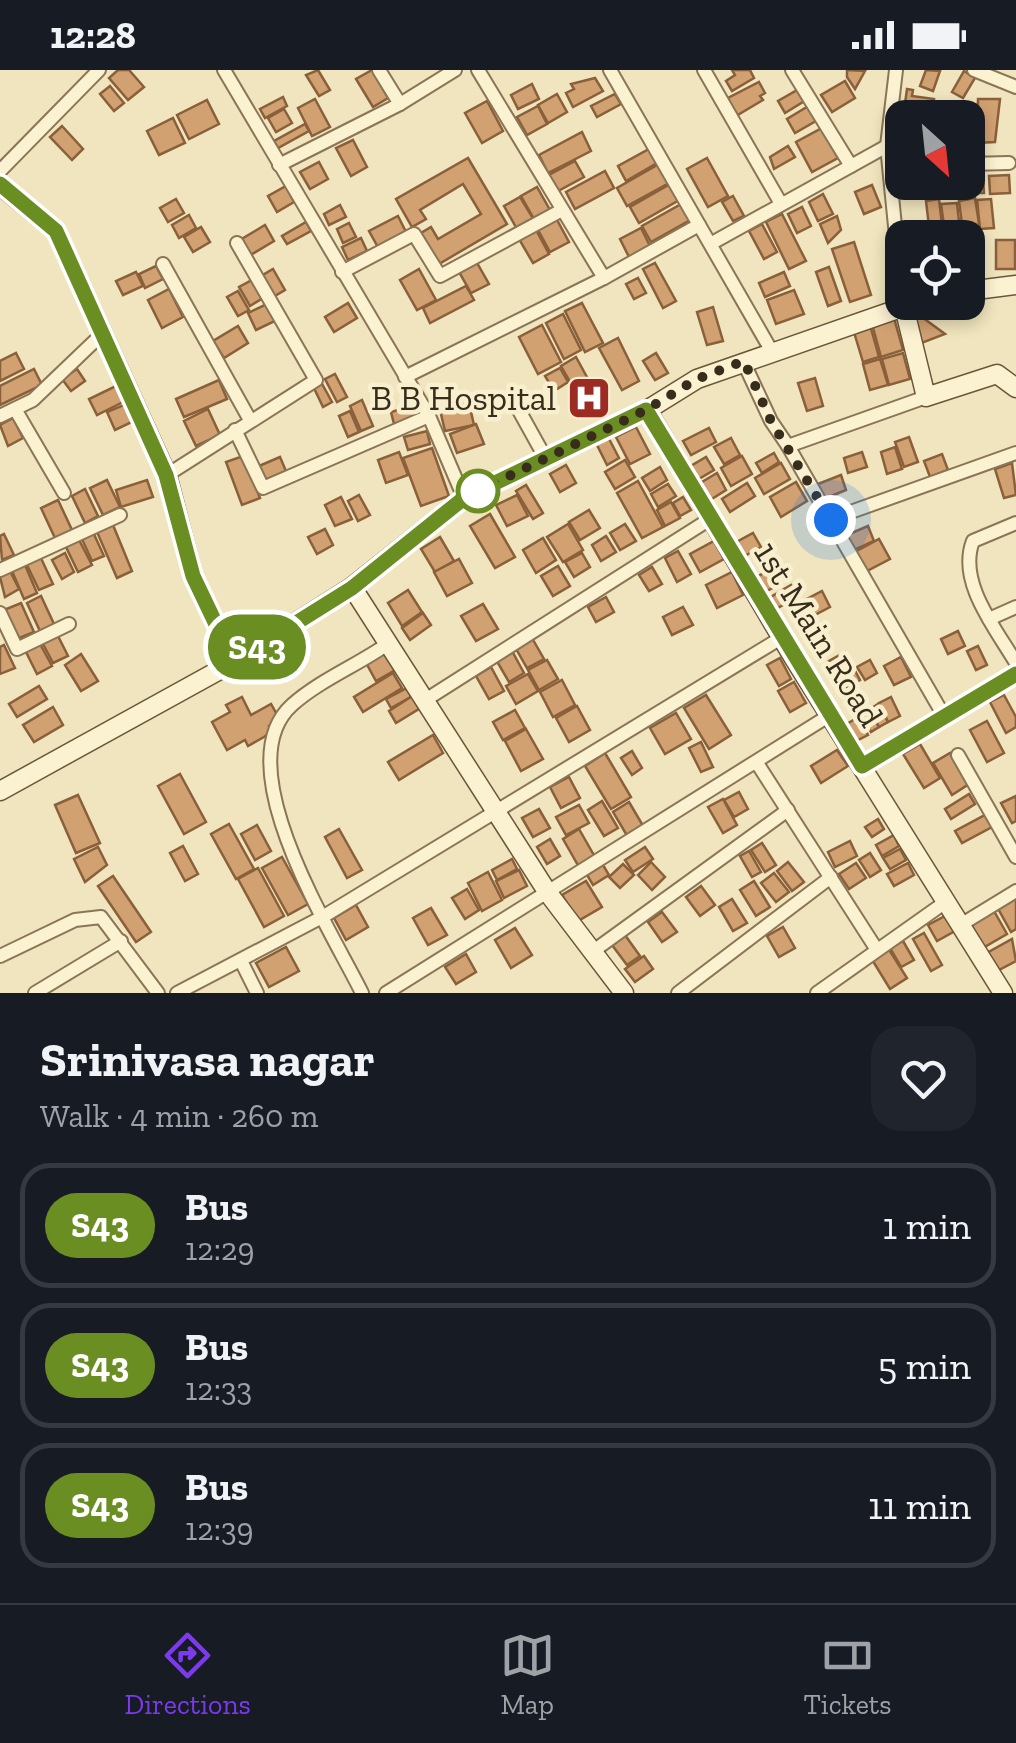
<!DOCTYPE html>
<meta charset="utf-8">
<style>
body{margin:0;font-family:"Zilla Slab",serif;background:#20242c;color:#f1f3f6;height:100vh;display:flex;flex-direction:column;font-size:38px;white-space:nowrap}
*{box-sizing:border-box;margin:0}
p{font-size:32px;color:#9ea1a6}
.icon{flex:none;width:55px;height:55px;fill:none;stroke:currentColor;stroke-width:2;stroke-linecap:round;stroke-linejoin:round}
.map{position:relative;height:923px;overflow:hidden}
.drawer{display:flex;flex-direction:column;background:#171b24;flex:1}
.drawer>*{flex:none}
.badge{padding:0 20px;border-radius:32px;font-size:35px;line-height:65px}
.needle{width:65px;rotate:153deg}
.controls{position:absolute;left:885px;top:30px;display:grid;gap:20px}
.controls a{display:grid;place-items:center;width:100px;height:100px;border-radius:20px;background:#171b24;box-shadow:0 5px 15px #0003;font-size:50px}
.you{position:absolute;width:50px;height:50px;margin:-25px;border:8px solid #fff;border-radius:50%;background:#1a73e8;box-shadow:0 0 0 15px #1a73e833}
.map>.badge{position:absolute;translate:-50% -50%;box-shadow:0 0 0 5px #fff}
.round{display:grid;place-items:center;flex:none;width:105px;height:105px;border-radius:30px;background:#20242c}
.summary{display:flex;align-items:center;justify-content:space-between;height:170px;padding:0 40px}
h1{font-size:48px;font-weight:700;line-height:75px}
ul{padding:0;list-style:none}
li{display:flex;align-items:center;gap:30px;height:125px;margin:0 20px 15px;padding:0 20px;border:5px solid #363941;border-radius:30px}
li div{flex:1}
li b{display:block;font-size:38px}
li em{font-style:normal}
li .badge{min-width:110px;font-weight:700;text-align:center}
.status{display:flex;justify-content:space-between;align-items:center;height:70px;padding:0 50px;background:#171b24;direction:ltr}
.status svg{height:28px;fill:currentColor}
.tab-bar{display:flex;justify-content:space-around;align-items:center;height:140px;border-top:2px solid #363941;background:#171b24;font-size:28px;color:#9ea1a6}
.tab-bar a{display:grid;justify-items:center;gap:5px}
.tab-bar .current{color:#7c3aed}
.map>svg:first-child{display:block}
.building{fill:#d1a172;stroke:#8a603a;stroke-width:2.5}
.lines{fill:none;stroke-linecap:round;stroke-linejoin:round}
.street-casing{stroke:#8a7556;stroke-width:16}
.secondary-casing{stroke:#6b5639;stroke-width:21}
.street{stroke:#fbf2d2;stroke-width:12}
.secondary{stroke:#fbf2d2;stroke-width:18}
.line-casing{stroke:#fff;stroke-width:22}
.line{stroke:#6b8e23;stroke-width:15}
.walk{stroke:#382c1b;stroke-width:10;stroke-dasharray:0 18}
.stop-dot{fill:#fff;stroke:#6b8e23;stroke-width:5}
.labels{text-anchor:middle;stroke-width:9;stroke-linejoin:round;paint-order:stroke}
.poi-label{font-size:35px;fill:#382c1b;stroke:#f7efce;text-anchor:end}
.street-label{font-size:35px;fill:#382c1b;stroke:#f7efce}
</style>
<div class="status"><b>12:28</b><svg viewBox="0 0 49 12"><path d="M0 12V9h3v3zM5 12V6h3v6zM10 12V3h3v9zM15 12V0h3v12zM26 1h20v11H26zM47 4h2v5h-2z"/></svg></div>
<div class="map">
<svg width="1016" height="923" viewBox="0 0 1016 923">
<rect width="100%" height="100%" fill="#f0e5be"/>
<g class="building">
<path d="M118 0H129L144 17 128 30 109 8Z"/>
<path d="M318 0 330 20 319 26 306 5Z"/>
<path d="M372 0 388 28 373 37 356 9Z"/>
<path d="M732 0H750L754 8 732 21 726 11 735 5Z"/>
<path d="M847 0 865 1 855 19 847 7Z"/>
<path d="M926 0 940 1 933 21 920 16Z"/>
<path d="M964 1 975 8 963 28 952 22Z"/>
<path d="M595 8 603 21 573 37 566 23 574 19 571 14Z"/>
<path d="M845 11 855 28 832 42 821 25Z"/>
<path d="M759 12 765 23 760 26 763 30 736 46 726 29Z"/>
<path d="M532 14 539 29 518 39 511 25Z"/>
<path d="M110 16 124 33 114 41 100 24Z"/>
<path d="M799 19 806 30 785 43 778 31Z"/>
<path d="M907 19 913 20 912 26 934 29 931 48H903Z"/>
<path d="M557 24 567 42 548 53 538 35Z"/>
<path d="M615 24 621 34 597 47 591 36Z"/>
<path d="M283 27 287 36 265 48 260 39Z"/>
<path d="M315 29 330 57 312 66 298 38Z"/>
<path d="M978 29H1000L995 72 977 73Z"/>
<path d="M207 30 219 54 189 69 177 45Z"/>
<path d="M487 31 503 61 482 73 465 43Z"/>
<path d="M810 35 816 51 795 63 787 49Z"/>
<path d="M538 36 547 54 527 65 517 47Z"/>
<path d="M284 39 292 53 276 62 268 48Z"/>
<path d="M966 42H978L977 74 968 73Z"/>
<path d="M173 48 185 73 159 85 147 61Z"/>
<path d="M305 54 309 61 278 78 274 71Z"/>
<path d="M62 56 83 79 72 90 50 67Z"/>
<path d="M822 58 838 88 812 102 796 72Z"/>
<path d="M582 62 591 81 548 103 539 85Z"/>
<path d="M353 70 367 97 351 106 336 78Z"/>
<path d="M788 76 795 87 774 99 770 87Z"/>
<path d="M649 79 657 93 626 111 618 96Z"/>
<path d="M468 88 507 154 439 194 421 163 431 157 438 169 481 144 463 114 420 140 426 149 412 157 396 129Z"/>
<path d="M707 88 728 126 708 137 687 99Z"/>
<path d="M575 91 584 107 558 121 549 105Z"/>
<path d="M319 92 328 109 310 119 300 102Z"/>
<path d="M659 94 669 113 627 136 617 118Z"/>
<path d="M605 101 614 118 575 139 566 122Z"/>
<path d="M983 105 984 123H972V106Z"/>
<path d="M1009 105 1010 123 990 124 989 106Z"/>
<rect x="939" y="112" width="15" height="14"/>
<path d="M672 113 681 129 639 153 630 137Z"/>
<path d="M872 115 881 137 864 144 855 122Z"/>
<path d="M286 116 294 132 277 142 268 126Z"/>
<path d="M537 117 550 140 534 149 521 126Z"/>
<path d="M823 124 833 144 818 151 809 132Z"/>
<path d="M733 126 744 146 733 151 722 132Z"/>
<path d="M520 127 534 150 517 159 504 136Z"/>
<path d="M975 128 980 160 963 162 959 131Z"/>
<path d="M176 129 184 143 168 152 160 138Z"/>
<path d="M939 129 943 163 930 165 926 131Z"/>
<path d="M991 129 994 158 980 159 977 130Z"/>
<path d="M683 133 692 149 651 172 642 156Z"/>
<path d="M957 133 960 161 945 163 941 134Z"/>
<path d="M340 135 346 147 329 155 324 144Z"/>
<path d="M802 137 811 156 797 163 788 144Z"/>
<path d="M782 144 806 191 789 199 766 152Z"/>
<path d="M189 145 196 158 179 168 172 155Z"/>
<path d="M398 146 407 164 379 179 369 161Z"/>
<path d="M837 146 841 160 828 173 820 154Z"/>
<path d="M556 148 569 172 550 182 537 158Z"/>
<path d="M306 152 311 161 287 174 282 166Z"/>
<path d="M349 153 356 167 343 173 337 159Z"/>
<path d="M762 154 777 182 764 189 749 161Z"/>
<path d="M265 155 274 171 249 186 240 170Z"/>
<path d="M201 157 210 172 193 182 184 167Z"/>
<path d="M641 158 650 176 629 187 620 169Z"/>
<path d="M536 160 549 184 533 193 519 169Z"/>
<path d="M361 168 367 181 348 190 342 177Z"/>
<rect x="996" y="170" width="19" height="29"/>
<path d="M854 172 871 225 850 232 832 179Z"/>
<path d="M476 191 489 214 471 223 458 200Z"/>
<path d="M655 193 676 231 663 238 643 199Z"/>
<path d="M156 196 163 209 145 218 139 204Z"/>
<path d="M829 197 841 231 828 236 816 202Z"/>
<path d="M273 199 285 220 273 227 261 206Z"/>
<path d="M419 199 436 230 417 240 400 210Z"/>
<path d="M136 202 143 216 123 225 116 211Z"/>
<path d="M784 202 790 216 765 227 759 213Z"/>
<path d="M638 208 646 223 634 229 626 214Z"/>
<path d="M252 210 263 228 250 236 239 217Z"/>
<path d="M466 216 474 230 430 253 423 238Z"/>
<path d="M169 219 183 247 162 258 148 230Z"/>
<path d="M794 220 804 244 776 254 767 230Z"/>
<path d="M238 221 249 240 238 246 227 227Z"/>
<path d="M348 233 357 248 334 262 325 247Z"/>
<path d="M582 233 603 273 585 282 565 241Z"/>
<path d="M267 234 275 251 256 260 248 243Z"/>
<path d="M713 237 723 271 707 275 697 242Z"/>
<path d="M915 242 945 264 919 274 908 244Z"/>
<path d="M563 244 581 280 564 289 546 253Z"/>
<path d="M894 248 903 280 881 287 872 254Z"/>
<path d="M542 255 561 292 538 304 519 267Z"/>
<path d="M870 255 879 287 863 292 853 259Z"/>
<path d="M238 256 248 273 224 288 213 271Z"/>
<path d="M618 268 639 311 622 320 599 278Z"/>
<path d="M16 283 24 299 0 311V291Z"/>
<path d="M656 283 668 303 655 310 643 291Z"/>
<path d="M903 283 910 309 889 315 882 289Z"/>
<path d="M576 287 588 309 573 317 561 296Z"/>
<path d="M880 289 888 315 870 320 863 294Z"/>
<path d="M560 298 568 312 554 321 545 306Z"/>
<path d="M34 299 42 315 0 335V316Z"/>
<path d="M77 299 85 311 71 321 62 309Z"/>
<path d="M335 304 347 327 337 332 325 309Z"/>
<path d="M815 308 823 336 807 341 798 313Z"/>
<path d="M219 310 227 329 184 347 176 329Z"/>
<path d="M590 310 603 333 586 343 573 319Z"/>
<path d="M321 312 332 332 323 337 313 316Z"/>
<path d="M118 315 125 331 97 345 89 329Z"/>
<path d="M362 330 373 356 361 361 350 336Z"/>
<path d="M469 333 474 355 445 361 440 340Z"/>
<path d="M126 334 134 351 115 360 107 342Z"/>
<path d="M414 335 417 347 394 354 391 342Z"/>
<path d="M208 339 220 365 196 376 184 351Z"/>
<path d="M350 341 359 362 348 367 339 346Z"/>
<path d="M13 348 23 368 8 376 0 355Z"/>
<path d="M476 354 484 374 457 383 450 364Z"/>
<path d="M636 357 650 384 630 394 616 367Z"/>
<path d="M709 358 716 372 691 385 683 371Z"/>
<path d="M427 361 430 374 408 380 404 367Z"/>
<path d="M606 363 619 388 607 395 594 369Z"/>
<path d="M909 367 918 392 904 397 895 372Z"/>
<path d="M731 368 740 385 724 394 714 377Z"/>
<path d="M895 377 902 399 887 404 881 382Z"/>
<path d="M432 378 449 426 421 436 403 388Z"/>
<path d="M399 382 408 405 386 413 378 390Z"/>
<path d="M862 382 867 397 848 403 844 388Z"/>
<path d="M774 383 779 392 762 403 756 393Z"/>
<path d="M942 384 948 400 930 407 924 391Z"/>
<path d="M243 386 260 428 242 435 226 392Z"/>
<path d="M742 386 752 404 731 416 721 398Z"/>
<path d="M280 387 286 401 265 410 259 396Z"/>
<path d="M706 387 714 400 697 410 689 397Z"/>
<path d="M625 390 635 407 615 419 605 402Z"/>
<path d="M781 393 790 409 764 424 755 408Z"/>
<path d="M1012 393 1016 425 1004 428 995 399Z"/>
<path d="M566 395 576 413 560 422 550 404Z"/>
<path d="M660 397 667 410 650 421 642 408Z"/>
<path d="M717 403 726 420 707 432 697 415Z"/>
<path d="M841 405 846 420 824 429 818 414Z"/>
<path d="M107 410 120 437 103 445 90 418Z"/>
<path d="M147 410 153 427 121 437 116 420Z"/>
<path d="M638 411 663 457 642 468 617 423Z"/>
<path d="M796 412 807 431 781 447 770 427Z"/>
<path d="M747 413 755 426 730 442 722 429Z"/>
<path d="M668 414 676 426 658 437 651 424Z"/>
<path d="M526 415 543 443 533 449 516 421Z"/>
<path d="M85 419 98 446 85 453 72 426Z"/>
<path d="M359 425 370 445 358 451 348 431Z"/>
<path d="M517 425 528 446 507 456 496 435Z"/>
<path d="M341 427 352 449 335 456 325 435Z"/>
<path d="M683 427 691 440 680 446 673 433Z"/>
<path d="M58 430 72 460 55 468 41 438Z"/>
<path d="M671 432 680 448 665 456 657 440Z"/>
<path d="M589 440 600 458 580 470 569 452Z"/>
<path d="M490 444 515 487 495 498 470 456Z"/>
<path d="M568 454 583 480 563 492 547 467Z"/>
<path d="M625 454 636 471 620 480 610 463Z"/>
<path d="M113 455 132 501 117 508 97 462Z"/>
<path d="M868 456 874 471 854 480 847 465Z"/>
<path d="M325 459 333 475 317 484 308 467Z"/>
<path d="M93 462 104 486 92 491 81 467Z"/>
<path d="M753 463 761 477 739 489 731 475Z"/>
<path d="M4 464 14 485 2 490 0 466Z"/>
<path d="M606 466 616 482 601 491 592 475Z"/>
<path d="M440 467 454 491 435 502 421 479Z"/>
<path d="M78 468 92 495 78 502 65 475Z"/>
<path d="M543 468 556 490 536 503 523 480Z"/>
<path d="M879 469 890 489 865 502 855 482Z"/>
<path d="M714 471 724 489 700 502 690 484Z"/>
<path d="M678 481 691 504 677 512 665 488Z"/>
<path d="M65 483 74 502 62 509 52 490Z"/>
<path d="M582 483 590 497 574 507 565 492Z"/>
<path d="M40 486 53 514 39 520 26 493Z"/>
<path d="M459 489 472 513 447 526 434 502Z"/>
<path d="M25 495 37 523 24 529 12 501Z"/>
<path d="M558 496 570 516 553 526 541 506Z"/>
<path d="M652 497 662 514 649 521 639 505Z"/>
<path d="M772 499 780 514 761 524 752 509Z"/>
<path d="M10 501 19 519 5 527 0 507Z"/>
<path d="M732 502 743 525 717 538 706 515Z"/>
<path d="M791 515 798 526 771 542 764 531Z"/>
<path d="M408 520 422 542 402 556 388 533Z"/>
<path d="M822 521 830 537 811 547 803 531Z"/>
<path d="M41 526 54 554 40 561 27 533Z"/>
<path d="M606 527 614 542 596 552 588 537Z"/>
<path d="M21 533 34 562 17 569 4 540Z"/>
<path d="M483 534 498 559 476 571 461 546Z"/>
<path d="M683 537 693 555 672 565 663 547Z"/>
<path d="M423 543 431 555 410 570 402 558Z"/>
<path d="M958 561 965 576 948 584 941 569Z"/>
<path d="M57 564 68 586 53 593 42 572Z"/>
<path d="M532 568 544 589 527 598 515 577Z"/>
<path d="M39 572 52 596 37 604 25 580Z"/>
<path d="M4 575 15 598 0 604V577Z"/>
<path d="M978 576 987 595 976 600 967 581Z"/>
<path d="M385 579 397 599 376 611 365 591Z"/>
<path d="M511 579 524 603 509 612 495 588Z"/>
<path d="M845 582 860 610 844 619 829 591Z"/>
<path d="M81 584 98 611 81 621 65 595Z"/>
<path d="M901 587 911 607 894 615 884 596Z"/>
<path d="M780 588 791 609 779 616 767 595Z"/>
<path d="M547 590 558 609 539 620 528 600Z"/>
<path d="M870 590 877 603 865 610 857 597Z"/>
<path d="M491 597 504 621 489 629 476 606Z"/>
<path d="M393 603 402 618 363 642 354 627Z"/>
<path d="M528 604 538 621 516 634 506 616Z"/>
<path d="M562 610 575 635 553 647 540 622Z"/>
<path d="M794 612 806 633 790 642 778 621Z"/>
<path d="M39 616 47 629 17 647 9 634Z"/>
<path d="M411 616 416 624 391 638 386 629Z"/>
<path d="M414 625 422 637 396 653 389 641Z"/>
<path d="M706 625 731 665 709 679 684 638Z"/>
<path d="M1004 625 1016 647V657L1006 663 990 632Z"/>
<path d="M242 627 251 645 271 634 280 650 269 656 272 661 264 667 248 676 245 670 227 680 212 652 230 642 226 635Z"/>
<path d="M891 627 900 646 888 652 879 633Z"/>
<path d="M878 634 888 652 879 657 870 639Z"/>
<path d="M577 636 590 660 569 672 556 648Z"/>
<path d="M53 637 63 655 34 672 23 655Z"/>
<path d="M515 640 525 658 503 670 493 652Z"/>
<path d="M869 640 879 657 871 662 861 645Z"/>
<path d="M676 643 691 669 665 684 650 658Z"/>
<path d="M859 647 868 665 852 673 843 656Z"/>
<path d="M987 651 1004 683 987 692 970 660Z"/>
<path d="M526 659 543 689 521 701 505 671Z"/>
<path d="M433 665 443 683 399 710 388 692Z"/>
<path d="M701 672 713 697 701 702 689 678Z"/>
<path d="M920 674 940 708 924 718 903 684Z"/>
<path d="M837 680 848 696 821 713 811 696Z"/>
<path d="M632 681 642 698 632 705 621 688Z"/>
<path d="M605 683 631 727 611 739 585 696Z"/>
<path d="M950 683 969 714 952 725 933 693Z"/>
<path d="M180 704 206 752 184 764 158 716Z"/>
<path d="M569 707 580 728 561 738 550 717Z"/>
<path d="M739 722 748 739 734 747 724 730Z"/>
<path d="M969 724 975 734 951 749 945 739Z"/>
<path d="M78 725 100 773 76 783 55 735Z"/>
<path d="M1016 726V751L1012 753 1001 733Z"/>
<path d="M723 729 737 755 723 763 708 737Z"/>
<path d="M602 731 618 758 604 766 588 740Z"/>
<path d="M629 732 645 759 629 769 613 742Z"/>
<path d="M579 735 589 753 566 765 556 747Z"/>
<path d="M539 739 550 758 533 767 522 748Z"/>
<path d="M985 745 992 757 962 773 955 761Z"/>
<path d="M878 749 884 759 872 767 865 757Z"/>
<path d="M229 754 254 799 236 809 211 764Z"/>
<path d="M257 755 271 781 255 790 241 764Z"/>
<path d="M339 759 362 800 347 808 325 767Z"/>
<path d="M579 759 595 787 579 797 563 769Z"/>
<path d="M894 765 899 776 882 786 876 775Z"/>
<path d="M550 769 560 786 547 794 537 777Z"/>
<path d="M850 771 857 786 835 797 828 782Z"/>
<path d="M762 773 776 795 765 802 751 780Z"/>
<path d="M183 776 198 804 185 811 170 783Z"/>
<path d="M98 777 107 795 85 812 74 789Z"/>
<path d="M645 777 653 789 633 802 625 790Z"/>
<path d="M900 779 906 790 890 799 883 788Z"/>
<path d="M749 781 761 802 752 807 740 786Z"/>
<path d="M870 783 881 800 870 807 859 790Z"/>
<path d="M282 787 308 834 288 845 262 798Z"/>
<path d="M512 789 517 799 497 810 492 800Z"/>
<path d="M651 792 665 807 652 820 638 805Z"/>
<path d="M788 792 804 812 792 821 777 801Z"/>
<path d="M856 793 866 808 849 819 839 804Z"/>
<path d="M908 793 914 805 894 816 887 804Z"/>
<path d="M623 794 634 805 620 818 609 807Z"/>
<path d="M603 795 609 805 593 815 587 805Z"/>
<path d="M258 798 284 846 264 857 238 809Z"/>
<path d="M519 800 527 816 504 828 496 811Z"/>
<path d="M488 802 502 830 482 841 468 813Z"/>
<path d="M774 803 789 822 776 832 761 813Z"/>
<path d="M113 806 151 862 136 872 98 816Z"/>
<path d="M586 811 602 837 578 851 562 825Z"/>
<path d="M754 811 770 837 756 846 740 820Z"/>
<path d="M701 816 715 835 700 846 686 827Z"/>
<path d="M467 819 479 840 465 849 452 828Z"/>
<path d="M1016 824V859L1011 862 996 835Z"/>
<path d="M732 829 747 853 733 861 719 837Z"/>
<path d="M356 835 368 857 346 870 334 848Z"/>
<path d="M431 838 447 865 428 875 413 848Z"/>
<path d="M994 841 1007 864 981 879 967 855Z"/>
<path d="M662 842 677 862 662 872 648 852Z"/>
<path d="M947 845 955 861 937 871 928 855Z"/>
<path d="M783 857 795 878 779 887 767 866Z"/>
<path d="M515 858 532 885 511 898 495 870Z"/>
<path d="M924 863 942 895 931 901 913 869Z"/>
<path d="M625 865 640 886 627 895 612 875Z"/>
<path d="M1012 869 1016 891 995 902 985 884Z"/>
<path d="M903 871 914 890 901 897 890 878Z"/>
<path d="M286 877 299 901 269 917 256 893Z"/>
<path d="M888 878 907 908 890 919 871 888Z"/>
<path d="M466 884 476 902 456 914 445 897Z"/>
<path d="M644 886 653 899 635 912 625 899Z"/>
</g>
<g class="lines">
<g class="street-casing">
<g id="street">
<path d="M224 0 429 346 464 428"/>
<path d="M379 0 400 34"/>
<path d="M478 0 604 208"/>
<path d="M610 0 771 280"/>
<path d="M704 0 780 132"/>
<path d="M792 0 851 96"/>
<path d="M896 0 887 76 902 226"/>
<path d="M974 0 1016 17"/>
<path d="M968 94 1009 93"/>
<path d="M279 95 400 34 455 0"/>
<path d="M0 101 99 0"/>
<path d="M712 173 887 76"/>
<path d="M163 194 250 350"/>
<path d="M342 202 414 164 440 206 562 140"/>
<path d="M743 291 771 351 788 376 926 327"/>
<path d="M405 307 604 208 699 155"/>
<path d="M516 335 546 389"/>
<path d="M15 339 64 423"/>
<path d="M0 346 33 330 101 265"/>
<path d="M235 360 263 418 429 346"/>
<path d="M788 376 944 646"/>
<path d="M167 405 316 310 237 173"/>
<path d="M831 449 1016 383"/>
<path d="M1016 453 973 471C957 512 996 559 1016 593"/>
<path d="M0 500 120 445"/>
<path d="M0 543 17 579 69 554"/>
<path d="M989 549 1016 537"/>
<path d="M427 629 710 449"/>
<path d="M958 685 1016 787"/>
<path d="M757 693 877 880"/>
<path d="M862 695 1016 604"/>
<path d="M962 854 1016 821"/>
<path d="M592 882 788 740"/>
<path d="M0 886 75 850 101 847 158 923"/>
<path d="M241 891 257 923"/>
<path d="M35 923 121 871"/>
<path d="M177 923 324 846 781 568"/>
<path d="M362 923C331 860 225 695 292 635 320 610 358 595 389 573"/>
<path d="M386 923 830 645"/>
<path d="M678 923 831 807"/>
<path d="M817 923 947 831"/>
</g>
</g>
<g class="secondary-casing">
<g id="secondary">
<path d="M0 115 56 161 167 405 193 506 234 592"/>
<path d="M968 221 1016 215"/>
<path d="M904 237 926 327 997 304 1016 318"/>
<path d="M647 340 793 587 1003 923"/>
<path d="M352 517 548 823 624 923"/>
<path d="M0 721 234 592 352 517 464 428 647 340 697 309 918 232"/>
</g>
</g>
<use href="#street" class="street"/>
<use href="#secondary" class="secondary"/>
</g>
<g class="lines">
<g class="line-casing">
<path id="line" d="M0 114 56 161 166 405 193 506 234 592 352 518 464 428 646 340 862 696 1016 604"/>
</g>
<use href="#line" class="line"/>
<path class="walk" d="M478 421 646 340 697 309 744 291 771 351 831 450"/>
</g>
<defs>
<g id="hospital-square" transform="scale(2.25)"><rect x="-9" y="-9" width="18" height="18" rx="4" fill="#9c2b23" stroke="#f7efce"/><path d="M-5-5h3v3.5h4V-5h3V5h-3V1.5h-4V5h-3Z" fill="#fff"/></g>
</defs>
<g fill-rule="evenodd">
<use href="#hospital-square" x="589" y="328"/>
</g>
<circle class="stop-dot" cx="478" cy="421" r="20"/>
<g class="labels">
<g class="poi-label">
<text x="556" y="340">B B Hospital</text>
</g>
<g class="street-label">
<text transform="translate(819 564) rotate(58)" y="12">1st Main Road</text>
</g>
</g>
</svg>
<div class="controls">
<a><svg class="needle" viewBox="-14 -14 28 28"><path d="M0-13l5 13h-10z" fill="#e53935"/><path d="M0 13l5-13h-10z" fill="#9ea1a6"/></svg></a>
<a><svg class="icon" aria-label="locate" viewBox="0 0 24 24"><circle cx="12" cy="12" r="6"/><path d="M12 2v4M12 18v4M2 12h4M18 12h4"/></svg></a>
</div>
<div class="you" style="left:831px;top:450px"></div>
<b class="badge" style="left:257px;top:577px;background:#6b8e23;color:#fff">S43</b>
</div>
<section class="drawer">
<div class="summary"><div><h1>Srinivasa nagar</h1><p>Walk · 4 min · 260 m</p></div><a class="round"><svg class="icon" aria-label="heart" viewBox="0 0 24 24"><path d="M12 20l-8-8c-3-5 5-10 8-4 3-6 11-1 8 4z"/></svg></a></div>
<ul>
<li><span class="badge" style="background:#6b8e23;color:#fff">S43</span><div><b>Bus</b><p>12:29</p></div><em>1 min</em></li>
<li><span class="badge" style="background:#6b8e23;color:#fff">S43</span><div><b>Bus</b><p>12:33</p></div><em>5 min</em></li>
<li><span class="badge" style="background:#6b8e23;color:#fff">S43</span><div><b>Bus</b><p>12:39</p></div><em>11 min</em></li>
</ul>
</section>
<nav class="tab-bar">
<a class="current"><svg class="icon" aria-label="directions" viewBox="0 0 24 24"><path d="M12 3l9 9-9 9-9-9zM9 14v-3h6M13 9l2 2-2 2"/></svg>Directions</a>
<a><svg class="icon" aria-label="map" viewBox="0 0 24 24"><path d="M3 6l6-2 6 2 6-2v14l-6 2-6-2-6 2zM9 4v14M15 6v14"/></svg>Map</a>
<a><svg class="icon" aria-label="tickets" viewBox="0 0 24 24"><path d="M3 7h18v10H3zM15 7v10"/></svg>Tickets</a>
</nav>
